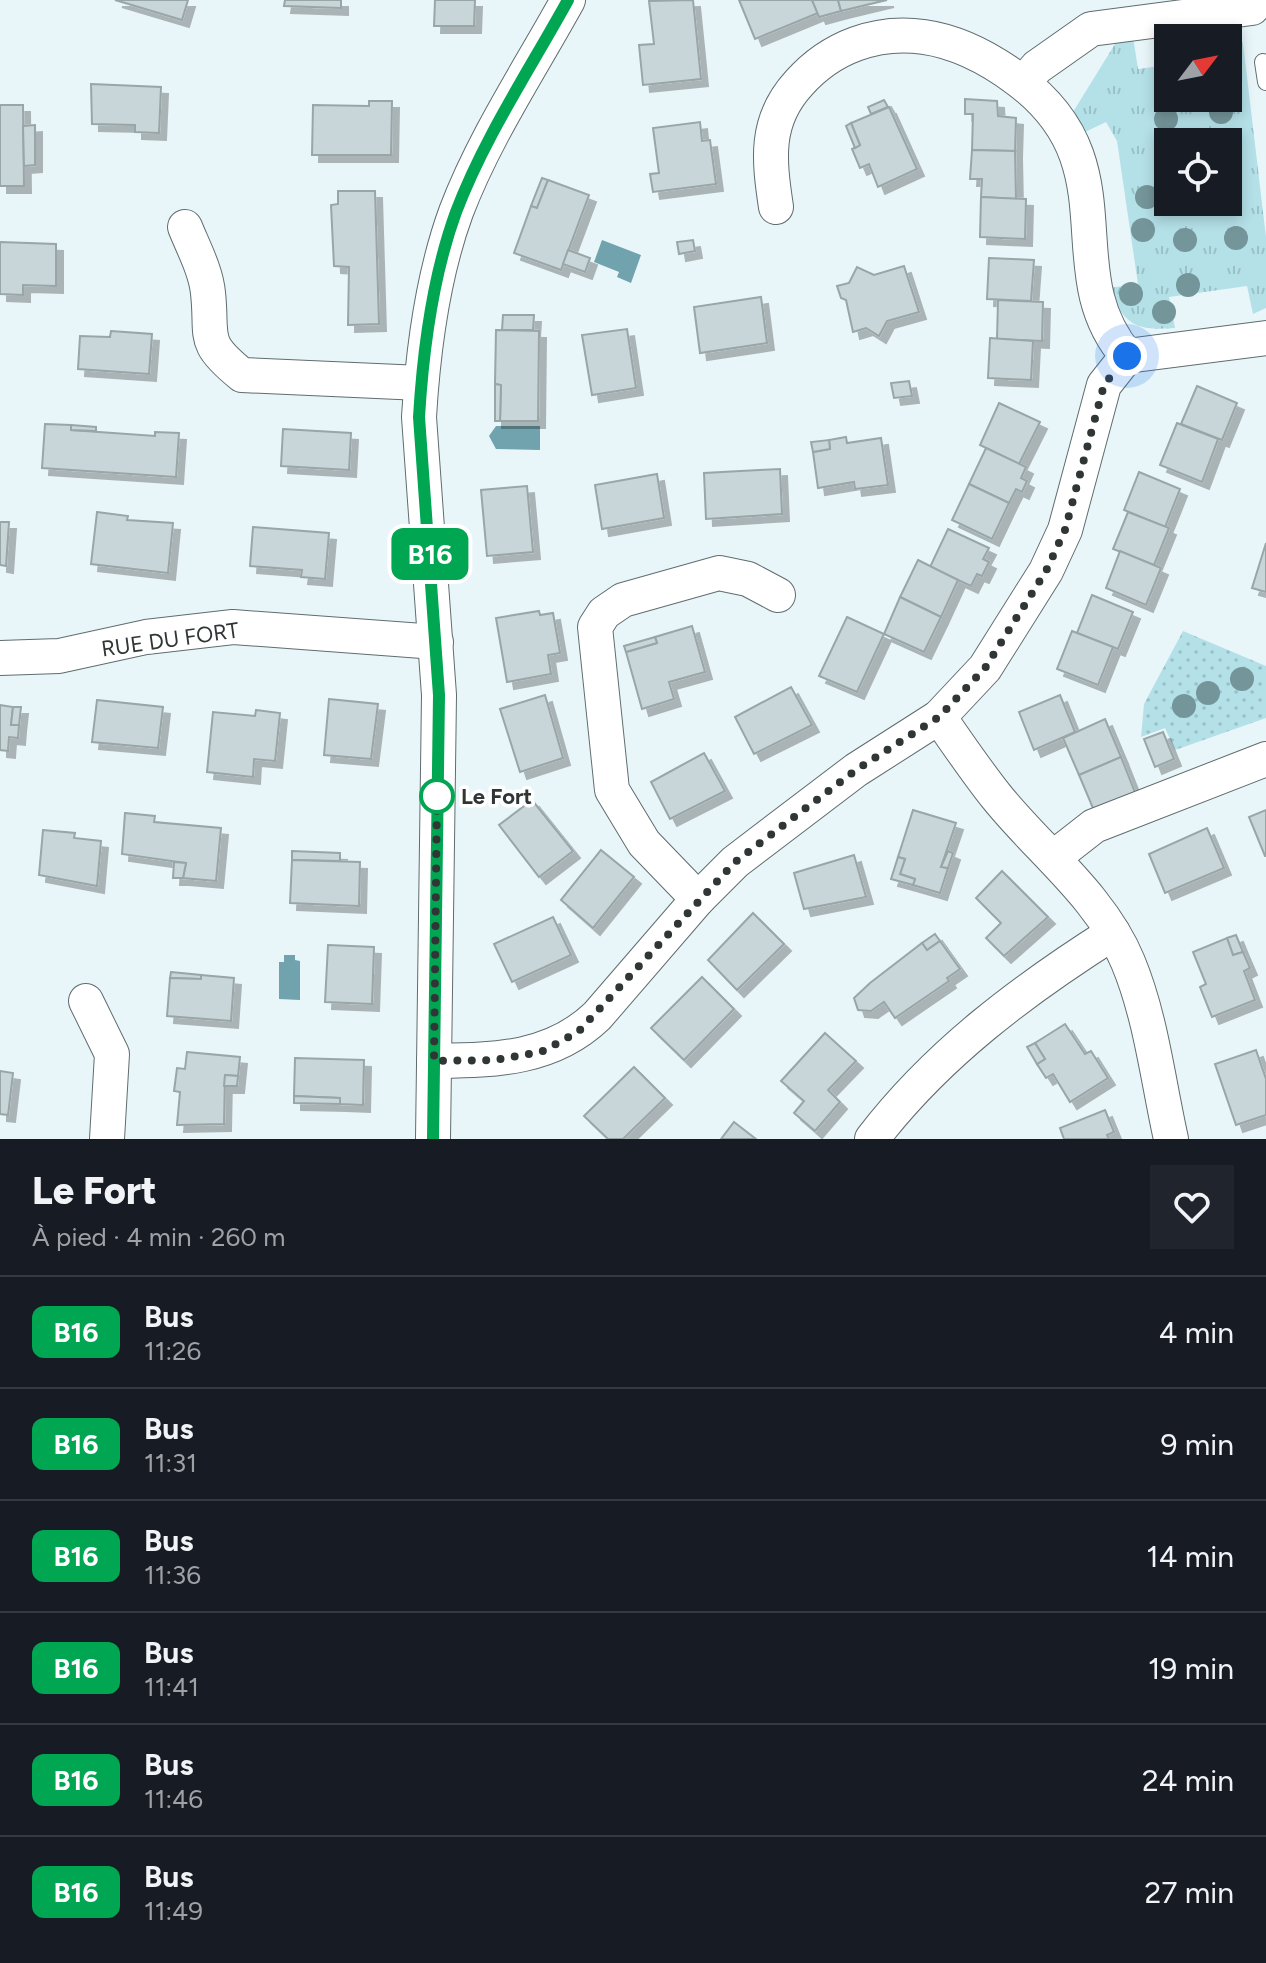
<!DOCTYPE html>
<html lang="fr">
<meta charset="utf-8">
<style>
body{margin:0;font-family:Figtree,sans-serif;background:#20242c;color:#f1f3f6;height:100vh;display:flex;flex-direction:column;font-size:30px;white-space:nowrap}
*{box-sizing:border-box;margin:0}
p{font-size:26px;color:#9ea1a6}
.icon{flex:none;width:44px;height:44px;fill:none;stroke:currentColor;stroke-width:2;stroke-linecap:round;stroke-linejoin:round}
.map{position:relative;height:1139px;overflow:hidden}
.panel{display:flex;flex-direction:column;background:#171b24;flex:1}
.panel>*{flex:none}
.badge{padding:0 16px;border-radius:12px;font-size:28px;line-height:52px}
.needle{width:52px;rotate:58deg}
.fabs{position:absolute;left:1154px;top:24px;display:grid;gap:16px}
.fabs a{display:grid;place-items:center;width:88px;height:88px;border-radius:0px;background:#171b24;box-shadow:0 4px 12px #0003;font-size:40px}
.you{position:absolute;width:40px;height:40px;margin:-20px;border:6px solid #fff;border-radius:50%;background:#1a73e8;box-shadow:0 0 0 12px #1a73e833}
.map>.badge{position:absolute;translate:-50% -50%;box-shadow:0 0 0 4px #fff}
.round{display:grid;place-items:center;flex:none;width:84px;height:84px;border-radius:0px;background:#20242c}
.overview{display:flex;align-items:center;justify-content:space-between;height:136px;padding:0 32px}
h1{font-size:38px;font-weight:800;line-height:60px}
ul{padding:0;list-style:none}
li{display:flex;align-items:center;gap:24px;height:112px;padding:0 32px;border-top:2px solid #363941}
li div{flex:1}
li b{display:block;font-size:30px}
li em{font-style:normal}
li .badge{min-width:88px;font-weight:700;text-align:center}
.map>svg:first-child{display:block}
.grass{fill:url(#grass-dots)}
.park{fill:url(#park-tufts);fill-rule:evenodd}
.water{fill:#70a3ad}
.building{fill:#c9d6d9;stroke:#99a6a8;stroke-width:2;filter:url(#shadow)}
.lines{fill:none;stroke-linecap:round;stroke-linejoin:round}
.service-casing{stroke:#606c6f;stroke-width:18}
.minor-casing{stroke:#606c6f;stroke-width:36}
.service{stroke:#fff;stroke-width:16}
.minor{stroke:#fff;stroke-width:34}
.tree{fill:#74959a}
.line-casing{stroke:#fff;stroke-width:18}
.line{stroke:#00a651;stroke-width:12}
.walk{stroke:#303536;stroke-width:8;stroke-dasharray:0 14.4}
.stop-dot{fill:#fff;stroke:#00a651;stroke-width:4}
.labels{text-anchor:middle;stroke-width:7;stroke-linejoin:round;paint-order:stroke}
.street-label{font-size:22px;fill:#303536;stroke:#fff}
.stop-label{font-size:22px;font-weight:bold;fill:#303536;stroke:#fff;text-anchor:start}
</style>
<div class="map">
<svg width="1266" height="1139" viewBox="0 0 1266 1139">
<defs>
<pattern id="grass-dots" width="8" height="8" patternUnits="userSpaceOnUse" patternTransform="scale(2)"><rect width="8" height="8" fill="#b4e0e8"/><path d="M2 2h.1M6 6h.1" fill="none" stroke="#9bc1c8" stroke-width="1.8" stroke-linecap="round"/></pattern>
<pattern id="park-tufts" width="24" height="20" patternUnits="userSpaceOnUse" patternTransform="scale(2)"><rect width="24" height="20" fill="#b4e0e8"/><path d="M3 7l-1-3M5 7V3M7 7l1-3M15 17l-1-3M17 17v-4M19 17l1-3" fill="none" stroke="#9bc1c8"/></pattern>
<filter id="shadow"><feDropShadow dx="7" dy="7" stdDeviation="0" flood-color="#0004"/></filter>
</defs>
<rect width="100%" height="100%" fill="#e8f6f9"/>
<path class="grass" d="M1183 631 1266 666V718L1175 750 1165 728 1141 737 1144 704Z"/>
<path class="park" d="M1220 26 1234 29 1243 43 1266 237V308L1253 314 1247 286 1169 297 1175 328C1135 331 1125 325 1108 288L1138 284 1117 141 1106 122 1083 133 1073 112 1115 44 1133 37 1138 69 1168 65V98H1228V38H1221ZM1168 142H1228V202H1168Z"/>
<g class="water">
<path d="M602 240 641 255 631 283 617 277 619 272 594 262Z"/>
<path d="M496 426H540V450L496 449 489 436Z"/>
<path d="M284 955H295V960L300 961V1000L279 999V962H284Z"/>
</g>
<g class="building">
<path d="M115 0H188L182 20Z"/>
<path d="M285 0H341V8L284 6Z"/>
<path d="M435 0H475L474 26H434Z"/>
<path d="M693 0 701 79 643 85 639 45 654 44 649 1Z"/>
<path d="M739 0H812L818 13 755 39Z"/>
<path d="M812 0H838L841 11 819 17Z"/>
<path d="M838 0H887L841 11Z"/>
<path d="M91 84 161 87 159 133 135 132V125L92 124Z"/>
<path d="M965 99 997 101 998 116 1016 118 1015 151 972 150 973 114H965Z"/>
<path d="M884 100 888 107 871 114 868 107Z"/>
<path d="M369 101H392L391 155H312L313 105 369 106Z"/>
<path d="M0 105H23L24 186H0Z"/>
<path d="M889 107 917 169 878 187 869 164 860 168 852 149 860 145 851 123Z"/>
<path d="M700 122 702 141 710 140 716 184 653 192 650 174 659 173 653 128Z"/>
<path d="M851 123 860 145 855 148 846 126Z"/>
<path d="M35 125V165L24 166 23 126Z"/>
<path d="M972 150 1015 151 1016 199 981 197 982 179H970Z"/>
<path d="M542 178 548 180 537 208 531 206Z"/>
<path d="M548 180 589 195 561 270 514 253 531 206 537 208Z"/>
<path d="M338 191H375L379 324 348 325 349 267 334 266 331 205 338 204Z"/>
<path d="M981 197 1026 199 1025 239 980 237Z"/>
<path d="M693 240 695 251 679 254 677 242Z"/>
<path d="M0 242 56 244V286L23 285V295L0 294Z"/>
<path d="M568 250 590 258 585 272 563 264Z"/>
<path d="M989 258 1034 260 1031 301 987 299Z"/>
<path d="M904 266 919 312 887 321 879 336 866 328 853 332 846 300 841 298 837 286 849 283 857 267 874 275Z"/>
<path d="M761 297 767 343 700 353 694 307Z"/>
<path d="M998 300 1043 302 1042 341 997 339Z"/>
<path d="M503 315H534L533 330H502Z"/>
<path d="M627 329 636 388 592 395 582 335Z"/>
<path d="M496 330 539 331 538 421H500L501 385 495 384Z"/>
<path d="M111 331 152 334 149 374 78 369 80 336 110 337Z"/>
<path d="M990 338 1033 341 1031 380 988 378Z"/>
<path d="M909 381 912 396 894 398 891 383Z"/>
<path d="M495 384 501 385 500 421H495Z"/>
<path d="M1197 386 1237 403 1222 440 1181 424Z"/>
<path d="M999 403 1040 422 1019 464 980 445Z"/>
<path d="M1177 423 1218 439 1202 482 1160 465Z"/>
<path d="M45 424 71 425V430L155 436V432L179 433 176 477 42 468Z"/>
<path d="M71 425 96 427V431L71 430Z"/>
<path d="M283 429 351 433 349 470 281 466Z"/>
<path d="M846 437 847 443 881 438 888 485 855 489 854 482 818 488 813 452 830 449 829 440Z"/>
<path d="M829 440 830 449 813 452 811 442Z"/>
<path d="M986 448 1026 467 1021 478 1027 481 1022 492 1016 489 1009 503 969 484Z"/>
<path d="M780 469 782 514 706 519 704 473Z"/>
<path d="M1139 472 1180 489 1165 527 1124 510Z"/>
<path d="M657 474 664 518 602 529 595 485Z"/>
<path d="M969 484 1009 503 992 539 952 520Z"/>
<path d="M527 486 533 552 487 556 481 490Z"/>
<path d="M97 512 128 516 127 520 173 523 168 573 91 564Z"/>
<path d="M1128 512 1169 528 1154 565 1113 549Z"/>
<path d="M0 522H9L6 566 0 565Z"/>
<path d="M253 527 329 533 325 579 301 577 302 570 250 566Z"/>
<path d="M948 529 989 548 983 559 989 562 982 576 977 574 971 586 930 567Z"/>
<path d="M1266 543V592L1252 588Z"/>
<path d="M1120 551 1161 568 1146 605 1106 588Z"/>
<path d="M918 560 958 580 941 617 900 597Z"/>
<path d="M1092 595 1133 612 1118 649 1077 633Z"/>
<path d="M900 597 941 617 924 652 884 634Z"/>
<path d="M539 611 540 615 553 613 560 653 548 655 551 674 507 682 496 618Z"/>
<path d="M847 617 884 634 857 692 819 676Z"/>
<path d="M692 626 705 672 669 682 674 699 642 709 626 652 657 643 655 637Z"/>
<path d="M1072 631 1113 647 1098 685 1057 669Z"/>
<path d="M655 637 657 643 626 652 624 646Z"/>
<path d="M791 687 812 725 754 754 735 717Z"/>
<path d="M545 695 563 758 520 772 500 709Z"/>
<path d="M1060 695 1075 732 1034 750 1019 712Z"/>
<path d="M329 699 378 704 371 759 324 755Z"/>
<path d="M97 700 163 707 158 748 92 742Z"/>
<path d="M0 705 13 707 11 725H19L18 738 9 737 8 751 0 750Z"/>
<path d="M13 707H21L19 725H11Z"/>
<path d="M256 710 280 713 275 761 254 759 253 777 207 772 213 712 255 716Z"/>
<path d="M1105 719 1121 757 1079 775 1063 738Z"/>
<path d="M1163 732 1174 759 1155 767 1144 739Z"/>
<path d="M704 753 725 791 670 819 651 782Z"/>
<path d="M1121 757 1136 795 1095 813 1079 775Z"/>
<path d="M532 800 573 851 539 877 499 825Z"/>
<path d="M913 810 956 823 941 867 948 868 940 893 913 885 915 879 900 874 905 859 898 857Z"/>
<path d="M1266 810V856H1265L1249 817Z"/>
<path d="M125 813 155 816 154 822 221 828 216 881 183 878 186 863 122 854Z"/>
<path d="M1207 828 1224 868 1165 893 1149 854Z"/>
<path d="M43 830 75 833 74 838 101 841 97 886 39 875Z"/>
<path d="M601 850 634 877 593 928 561 900Z"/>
<path d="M292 851 340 853V861L292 860Z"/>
<path d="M948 851 953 853 948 868 941 867Z"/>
<path d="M854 855 866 897 804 909 794 873Z"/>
<path d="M898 857 905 859 900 874 915 879 913 885 891 879Z"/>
<path d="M292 860 360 862 359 906 290 903Z"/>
<path d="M174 862 186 863 183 878H173Z"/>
<path d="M1002 871 1048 917 1004 956 986 938 1001 923 976 898Z"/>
<path d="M753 913 784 944 737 990 708 960Z"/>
<path d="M553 917 571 955 512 982 494 944Z"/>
<path d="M935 934 940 941 927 950 922 943Z"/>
<path d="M1236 935 1243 952 1233 955 1227 938Z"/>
<path d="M1227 938 1233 955 1243 952 1250 968 1244 971 1255 1000 1212 1017 1200 987 1206 984 1193 952Z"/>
<path d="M940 941 960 969 947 978 949 981 895 1018 884 1002 871 1011 858 1010 854 998 870 983 922 943 927 950Z"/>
<path d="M328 945 374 947 372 1004 325 1002Z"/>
<path d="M171 972 201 975V979L170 978Z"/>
<path d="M201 975 234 978 231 1021 167 1016 170 978 201 979Z"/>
<path d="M702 977 734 1009 684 1060 651 1028Z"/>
<path d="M1065 1024 1085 1054 1091 1051 1108 1078 1070 1102 1053 1074 1046 1078 1037 1064 1045 1059 1035 1043Z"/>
<path d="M825 1033 856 1061 828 1090 840 1102 815 1131 794 1113 804 1101 781 1081Z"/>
<path d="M1035 1043 1045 1059 1037 1064 1027 1047Z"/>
<path d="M1256 1050 1266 1079V1115L1236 1125 1215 1064Z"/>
<path d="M187 1052 240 1057 238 1076 225 1075 224 1124 177 1125 180 1092 174 1091 177 1068 185 1069Z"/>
<path d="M295 1058 364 1060 363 1105 340 1104V1098L294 1096Z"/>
<path d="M634 1067 665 1098 623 1139H608L584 1116Z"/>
<path d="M0 1071 13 1073 8 1115 0 1114Z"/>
<path d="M225 1075 238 1076 237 1086H224Z"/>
<path d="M294 1096 340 1098V1104L294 1103Z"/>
<path d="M1105 1110 1114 1132 1107 1135 1109 1139H1064L1060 1128Z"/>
<path d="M734 1122 756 1139H721Z"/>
</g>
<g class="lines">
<g class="service-casing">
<path id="service" d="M1263 62 1266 82"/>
</g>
<g class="minor-casing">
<g id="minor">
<path d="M1023 83 1037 67 1091 29 1252 8"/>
<path d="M776 207C769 160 764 121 799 83 831 47 877 30 924 37 959 42 990 59 1017 79 1134 165 1053 270 1127 356"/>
<path d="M185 227C193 247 206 271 208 293 213 338 200 341 242 375L421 383"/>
<path d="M0 658 59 656 146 637 233 627 436 642"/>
<path d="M939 717C958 744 976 771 996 796 1039 850 1101 896 1128 962 1151 1017 1158 1081 1171 1139"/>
<path d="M1053 858 1094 826 1266 759"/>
<path d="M698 899 644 843 612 790 595 627 604 613 623 600 719 573 748 579 778 595"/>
<path d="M86 1001 112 1054 107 1139"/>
<path d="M434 1061C494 1060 551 1060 597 1016L698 899 735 862 856 770 939 717 985 668 1046 571 1065 530 1104 385 1127 356 1266 338"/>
<path d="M433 1139 439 695 419 417C423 350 433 275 456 212 484 138 530 69 568 0"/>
<path d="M872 1139C937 1054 1023 990 1113 933"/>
</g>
</g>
<use href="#service" class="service"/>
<use href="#minor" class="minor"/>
</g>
<g class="tree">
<circle cx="1221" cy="112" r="12"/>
<circle cx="1166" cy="119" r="12"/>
<circle cx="1147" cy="197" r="12"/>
<circle cx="1143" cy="230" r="12"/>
<circle cx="1236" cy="238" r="12"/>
<circle cx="1185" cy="240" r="12"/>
<circle cx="1188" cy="285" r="12"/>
<circle cx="1131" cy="294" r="12"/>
<circle cx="1164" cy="312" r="12"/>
<circle cx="1242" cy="679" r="12"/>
<circle cx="1208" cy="693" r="12"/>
<circle cx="1184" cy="706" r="12"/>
</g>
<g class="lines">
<g class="line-casing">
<path id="line" d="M433 1139 439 695 419 417C423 350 433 275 456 212 484 138 530 69 568 0"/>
</g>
<use href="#line" class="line"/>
<path class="walk" d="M437 796V789L434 1061 495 1060 541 1052 578 1032 735 862 856 770 939 717 985 668 1046 571 1065 530 1104 385 1127 356"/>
</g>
<circle class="stop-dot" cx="437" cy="796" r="16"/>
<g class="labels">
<g class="street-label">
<text transform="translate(170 639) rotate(-8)" y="8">RUE DU FORT</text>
</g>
<g class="stop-label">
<text x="461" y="804">Le Fort</text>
</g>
</g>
</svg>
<div class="fabs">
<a><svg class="needle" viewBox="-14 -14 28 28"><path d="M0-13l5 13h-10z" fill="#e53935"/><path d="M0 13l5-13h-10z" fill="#9ea1a6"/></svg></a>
<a><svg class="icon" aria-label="locate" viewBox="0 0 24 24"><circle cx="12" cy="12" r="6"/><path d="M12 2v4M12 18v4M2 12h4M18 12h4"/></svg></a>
</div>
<div class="you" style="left:1127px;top:356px"></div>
<b class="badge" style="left:430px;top:554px;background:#00a651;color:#fff">B16</b>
</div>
<section class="panel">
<div class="overview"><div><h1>Le Fort</h1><p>À pied · 4 min · 260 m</p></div><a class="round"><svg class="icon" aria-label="heart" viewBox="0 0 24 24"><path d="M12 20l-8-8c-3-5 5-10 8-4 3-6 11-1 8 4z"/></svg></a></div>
<ul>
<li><span class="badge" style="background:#00a651;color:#fff">B16</span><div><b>Bus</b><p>11:26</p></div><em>4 min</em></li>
<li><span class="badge" style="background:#00a651;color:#fff">B16</span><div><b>Bus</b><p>11:31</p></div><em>9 min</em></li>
<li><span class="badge" style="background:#00a651;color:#fff">B16</span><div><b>Bus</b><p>11:36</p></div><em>14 min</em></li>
<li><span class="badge" style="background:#00a651;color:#fff">B16</span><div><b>Bus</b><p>11:41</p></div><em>19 min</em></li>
<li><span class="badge" style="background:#00a651;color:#fff">B16</span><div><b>Bus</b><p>11:46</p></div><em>24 min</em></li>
<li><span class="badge" style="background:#00a651;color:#fff">B16</span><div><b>Bus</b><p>11:49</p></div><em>27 min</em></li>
</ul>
</section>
